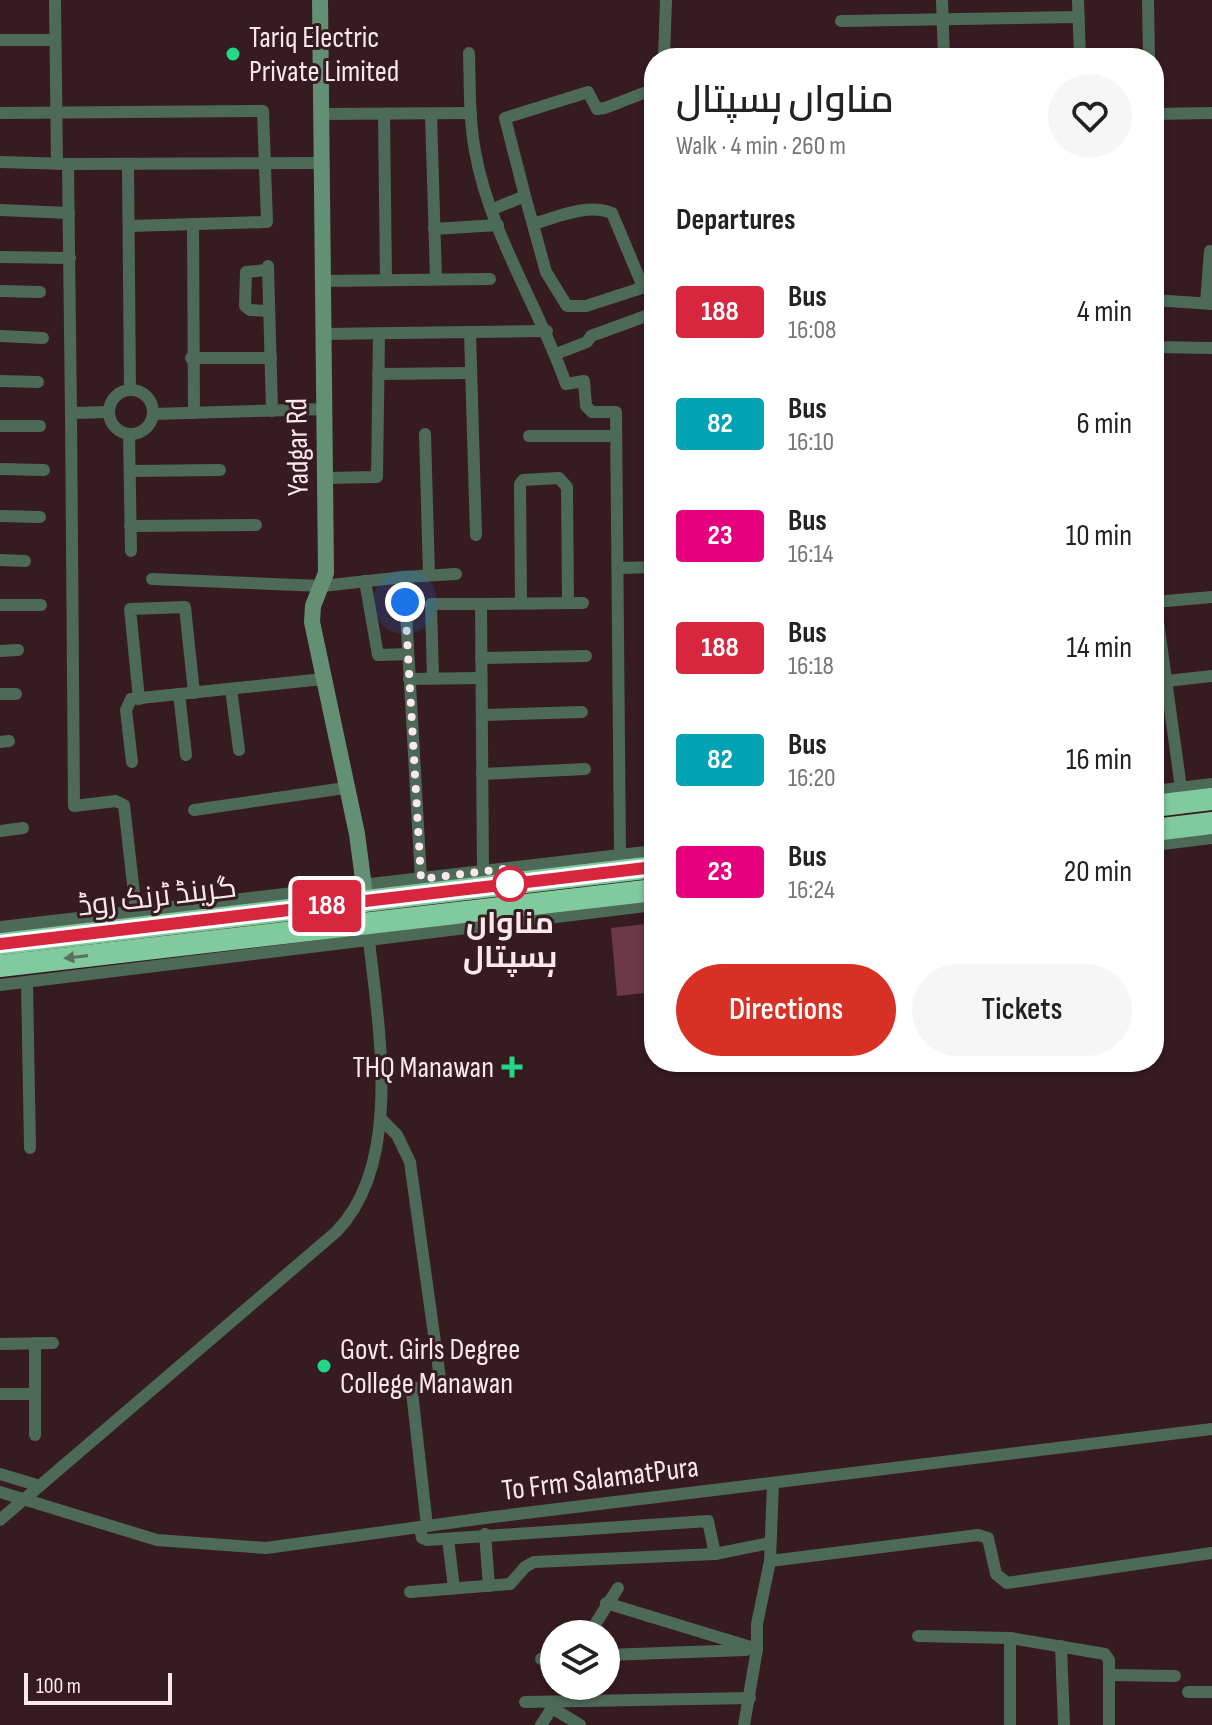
<!DOCTYPE html>
<meta charset="utf-8">
<style>
body{margin:0;font-family:"Sofia Sans Condensed",Cairo,sans-serif;background:#f6f6f6;color:#222;height:100vh;display:flex;flex-direction:column;font-size:30px;white-space:nowrap}
*{box-sizing:border-box;margin:0}
p{font-size:26px;color:#767676}
.icon{flex:none;width:44px;height:44px;fill:none;stroke:currentColor;stroke-width:2;stroke-linecap:round;stroke-linejoin:round}
.map{position:relative;flex:1;overflow:hidden}
.details{position:absolute;left:644px;top:48px;width:520px;height:1024px;display:flex;flex-direction:column;background:#fff;border-radius:32px;box-shadow:0 2px 6px #0004}
.details>*{flex:none}
.badge{padding:0 16px;border-radius:6px;font-size:28px;line-height:52px}
.controls{position:absolute;left:540px;top:1620px;display:grid;gap:16px}
.controls a{display:grid;place-items:center;width:80px;height:80px;border-radius:50%;background:#fff;box-shadow:0 2px 6px #0004;font-size:40px}
.scale{position:absolute;left:24px;bottom:20px;width:148px;box-sizing:border-box;padding-left:8px;border:4px solid #fbe8ec;border-top:0;font-size:22px;line-height:28px;white-space:nowrap;color:#fbe8ec;-webkit-text-stroke:6px #361b21;paint-order:stroke}
.you{position:absolute;width:40px;height:40px;margin:-20px;border:6px solid #fff;border-radius:50%;background:#1a73e8;box-shadow:0 0 0 12px #1a73e833}
.map>.badge{position:absolute;translate:-50% -50%;box-shadow:0 0 0 4px #fff}
h2{padding:0 32px;font-size:30px;line-height:72px}
.round{display:grid;place-items:center;flex:none;width:84px;height:84px;border-radius:42px;background:#f6f6f6}
.headline{display:flex;align-items:center;justify-content:space-between;height:136px;padding:0 32px}
h1{font-size:38px;font-weight:600;line-height:60px}
.action{display:flex;gap:16px;margin-top:auto;padding:16px 32px}
.action a{flex:1;height:92px;border-radius:48px;background:#d93025;color:#fff;font-size:32px;font-weight:600;line-height:92px;text-align:center}
.action a+a{background:#f6f6f6;color:#222}
ul{padding:0;list-style:none}
li{display:flex;align-items:center;gap:24px;height:112px;padding:0 32px}
li div{flex:1}
li b{display:block;font-size:30px}
li em{font-style:normal}
li .badge{min-width:88px;font-weight:700;text-align:center}
.map>svg:first-child{display:block}
.green{fill:#6d3947}
.lines{fill:none;stroke-linecap:round;stroke-linejoin:round}
.street{stroke:#4d6957;stroke-width:12}
.secondary{stroke:#639074;stroke-width:16}
.highway{stroke:#81ca9e;stroke-width:22}
.oneway{fill:#5c7260}
.line-casing{stroke:#fff;stroke-width:18}
.line{stroke:#d7263d;stroke-width:12}
.walk{stroke:#fbe8ec;stroke-width:8;stroke-dasharray:0 14.4}
.poi-dot{fill:#21d887;stroke:#361b21;stroke-width:3}
.stop-dot{fill:#fff;stroke:#d7263d;stroke-width:4}
.labels{text-anchor:middle;stroke-width:6;stroke-linejoin:round;paint-order:stroke}
.poi-label{font-size:30px;fill:#fbe8ec;stroke:#361b21;text-anchor:start}
.street-label{font-size:30px;fill:#fbe8ec;stroke:#361b21}
.stop-label{font-size:30px;font-weight:bold;fill:#fbe8ec;stroke:#361b21}
</style>
<div class="map">
<svg width="1212" height="1725" viewBox="0 0 1212 1725">
<rect width="100%" height="100%" fill="#361b21"/>
<path class="green" d="M654 923V992L617 996 611 928Z"/>
<g class="lines">
<g class="street">
<path d="M55 0 57 164"/>
<path d="M942 0 944 58"/>
<path d="M1078 0 1080 58"/>
<path d="M1148 0 1149 58"/>
<path d="M841 21 1079 17"/>
<path d="M0 40H55"/>
<path d="M469 53C470 86 469 119 475 151 489 232 539 307 566 384L584 381 586 406 592 412H616L620 855"/>
<path d="M664 58 666 0"/>
<path d="M0 113 263 111 267 222 129 226"/>
<path d="M320 114 471 113"/>
<path d="M384 114 386 280"/>
<path d="M431 114 436 279"/>
<path d="M1154 114 1212 113"/>
<path d="M0 162 68 164 71 413"/>
<path d="M68 164 321 163"/>
<path d="M128 165 130 390"/>
<path d="M525 196 546 272 567 306H586L654 284"/>
<path d="M493 209 525 196 505 118 588 92 597 109 605 108 654 89"/>
<path d="M0 210 69 213"/>
<path d="M193 224 194 413"/>
<path d="M533 224C558 217 587 203 612 213L643 287"/>
<path d="M434 229 498 225"/>
<path d="M0 257 70 258"/>
<path d="M268 266 272 411"/>
<path d="M267 270 246 272 245 306 250 310 269 311"/>
<path d="M1154 272V396"/>
<path d="M322 281 490 279"/>
<path d="M0 291 40 292"/>
<path d="M1154 300 1212 304"/>
<path d="M1206 303 1210 251"/>
<path d="M470 332 547 331"/>
<path d="M323 334 470 332 476 535"/>
<path d="M0 336 43 338"/>
<path d="M1154 347 1212 348"/>
<path d="M556 354 587 342 591 336 654 313"/>
<path d="M191 358H271"/>
<path d="M378 374 471 373"/>
<path d="M0 381 38 382"/>
<circle cx="131" cy="412" r="22"/>
<path d="M109 412 71 413 74 806 116 801 124 805 136 911"/>
<path d="M153 414 325 409"/>
<path d="M0 426H40"/>
<path d="M129 434 131 551"/>
<path d="M425 434 429 575"/>
<path d="M529 436H616"/>
<path d="M0 469 44 470"/>
<path d="M130 471 220 470"/>
<path d="M326 478 377 477 379 334"/>
<path d="M0 516 40 517"/>
<path d="M130 526 256 525"/>
<path d="M0 560 25 561"/>
<path d="M619 568 654 567"/>
<path d="M404 577 456 574"/>
<path d="M152 579 322 586 404 577 421 879"/>
<path d="M365 581 378 655 408 654"/>
<path d="M1154 593 1181 788"/>
<path d="M1155 602 1212 597"/>
<path d="M521 603 520 484 523 480 559 478 567 487 568 603"/>
<path d="M0 605H41"/>
<path d="M0 651 18 650"/>
<path d="M481 658 586 656"/>
<path d="M433 678 431 604H481"/>
<path d="M409 679 481 678"/>
<path d="M1166 681 1212 676"/>
<path d="M231 689 239 750"/>
<path d="M0 694H16"/>
<path d="M179 694 186 755"/>
<path d="M139 699 130 609 185 607 194 693"/>
<path d="M482 715 582 712"/>
<path d="M0 742 9 741"/>
<path d="M132 762 126 710 131 699 323 679"/>
<path d="M482 774 585 769"/>
<path d="M1154 791 1212 784"/>
<path d="M194 810 345 788"/>
<path d="M0 831 23 828"/>
<path d="M1154 845 1212 838"/>
<path d="M483 872 481 604 583 603"/>
<path d="M0 927 654 851"/>
<path d="M27 982 30 1148"/>
<path d="M0 985 654 905"/>
<path d="M380 1118 397 1135 410 1162 440 1378 436 1385 416 1388 412 1392 427 1526"/>
<path d="M35 1343V1435"/>
<path d="M0 1344 53 1343"/>
<path d="M0 1394H35"/>
<path d="M0 1474 40 1486"/>
<path d="M0 1492 157 1540 266 1548 493 1517 1212 1429"/>
<path d="M0 1520 336 1232C407 1160 376 1014 367 923"/>
<path d="M420 1527 422 1538 427 1540 708 1521 715 1554"/>
<path d="M485 1534 489 1586"/>
<path d="M448 1539 454 1588"/>
<path d="M770 1561 978 1535 988 1538 996 1574 1007 1583 1212 1553"/>
<path d="M410 1592 510 1584 525 1567 534 1562 715 1554 770 1543"/>
<path d="M606 1603 757 1649"/>
<path d="M589 1634 618 1588"/>
<path d="M918 1636 1010 1638 1105 1654 1109 1660V1725"/>
<path d="M1010 1638V1725"/>
<path d="M1061 1646 1064 1725"/>
<path d="M606 1655 746 1650"/>
<path d="M541 1659 554 1658"/>
<path d="M1109 1675 1175 1676"/>
<path d="M1188 1692H1212"/>
<path d="M525 1702 750 1698"/>
<path d="M541 1725 552 1708 580 1725"/>
<path d="M744 1725 757 1649V1624L770 1561 773 1483"/>
</g>
<path class="secondary" d="M320 0 326 573 313 606 312 622 357 834 366 902"/>
<g class="highway">
<path d="M1154 806 1212 799"/>
<path d="M1154 830 1212 823"/>
<path d="M0 944 654 867"/>
<path d="M0 966 654 890"/>
</g>
</g>
<defs><path id="oneway-solid" d="M-6-.8H1V-3.2L6.5 0L1 3.2V.8H-6Z" transform="scale(2)"/></defs>
<use class="oneway" href="#oneway-solid" transform="translate(76 957) rotate(173)"/>
<g class="lines">
<g class="line-casing">
<path id="line" d="M0 944 654 867"/>
</g>
<use href="#line" class="line"/>
<path class="walk" d="M405 602 421 879 510 868V884"/>
</g>
<g class="poi-dot">
<circle cx="233" cy="54" r="8"/>
<path d="M508 1055h8v8h8v8h-8v8h-8v-8h-8v-8h8z"/>
<circle cx="324" cy="1366" r="8"/>
</g>
<circle class="stop-dot" cx="510" cy="884" r="16"/>
<g class="labels">
<g class="poi-label">
<text x="249" y="47">Tariq Electric<tspan x="249" dy="34">Private Limited</tspan></text>
<text x="494" y="1077" text-anchor="end">THQ Manawan</text>
<text x="340" y="1359">Govt. Girls Degree<tspan x="340" dy="34">College Manawan</tspan></text>
</g>
<g class="street-label">
<text transform="translate(297 447) rotate(-91)" y="10">Yadgar Rd</text>
<text transform="translate(157 896) rotate(-7)" y="10">گرینڈ ٹرنک روڈ</text>
<text transform="translate(600 1478) rotate(-7)" y="10">To Frm SalamatPura</text>
</g>
<g class="stop-label">
<text x="510" y="933">مناواں<tspan x="510" dy="34">ہسپتال</tspan></text>
</g>
</g>
</svg>
<div class="controls">
<a><svg class="icon" aria-label="layers" viewBox="0 0 24 24"><path d="M12 4l9 5-9 5-9-5zM3 14l9 5 9-5"/></svg></a>
</div>
<div class="scale">100 m</div>
<div class="you" style="left:405px;top:602px"></div>
<b class="badge" style="left:327px;top:906px;background:#d7263d;color:#fff">188</b>
<section class="details">
<div class="headline"><div><h1>مناواں ہسپتال</h1><p>Walk · 4 min · 260 m</p></div><a class="round"><svg class="icon" aria-label="heart" viewBox="0 0 24 24"><path d="M12 20l-8-8c-3-5 5-10 8-4 3-6 11-1 8 4z"/></svg></a></div>
<h2>Departures</h2>
<ul>
<li><span class="badge" style="background:#d7263d;color:#fff">188</span><div><b>Bus</b><p>16:08</p></div><em>4 min</em></li>
<li><span class="badge" style="background:#00a3b4;color:#fff">82</span><div><b>Bus</b><p>16:10</p></div><em>6 min</em></li>
<li><span class="badge" style="background:#e6007e;color:#fff">23</span><div><b>Bus</b><p>16:14</p></div><em>10 min</em></li>
<li><span class="badge" style="background:#d7263d;color:#fff">188</span><div><b>Bus</b><p>16:18</p></div><em>14 min</em></li>
<li><span class="badge" style="background:#00a3b4;color:#fff">82</span><div><b>Bus</b><p>16:20</p></div><em>16 min</em></li>
<li><span class="badge" style="background:#e6007e;color:#fff">23</span><div><b>Bus</b><p>16:24</p></div><em>20 min</em></li>
</ul>
<div class="action"><a>Directions</a><a>Tickets</a></div>
</section>
</div>
